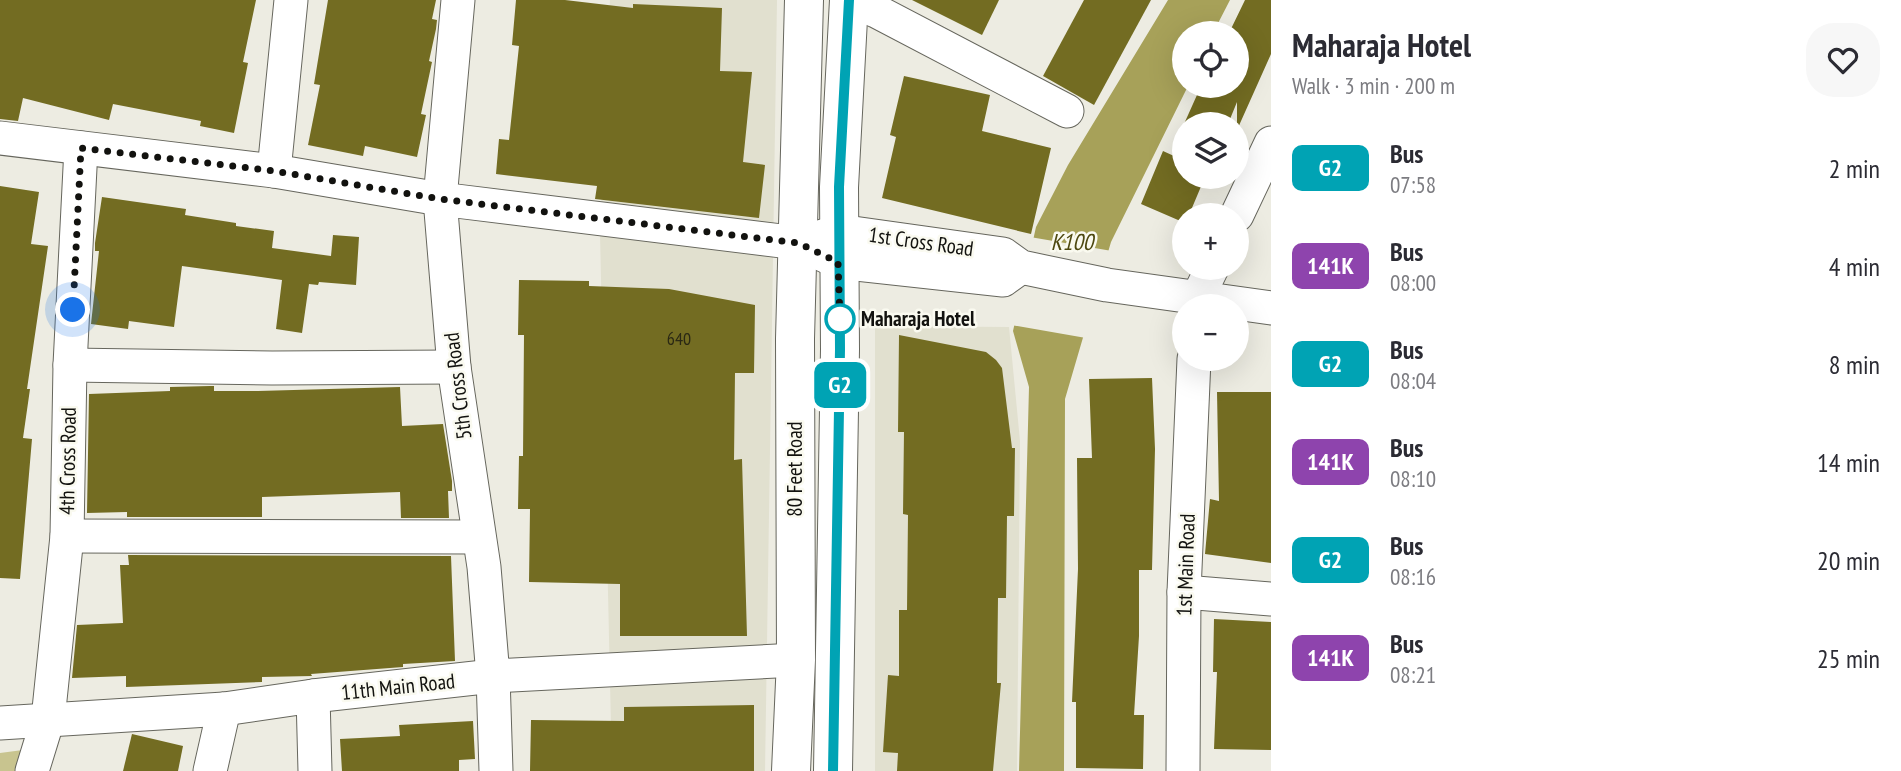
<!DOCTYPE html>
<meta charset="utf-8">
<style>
body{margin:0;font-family:"PT Sans Narrow",sans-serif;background:#f7f7f7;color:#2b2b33;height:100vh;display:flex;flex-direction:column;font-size:26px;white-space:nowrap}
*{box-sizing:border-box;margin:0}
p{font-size:23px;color:#7c7c81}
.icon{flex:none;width:38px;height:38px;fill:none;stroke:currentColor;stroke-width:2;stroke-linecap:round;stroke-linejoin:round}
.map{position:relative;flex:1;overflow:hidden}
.sheet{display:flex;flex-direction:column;background:#fff;width:630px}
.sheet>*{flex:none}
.badge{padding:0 14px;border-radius:10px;font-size:24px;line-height:46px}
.buttons{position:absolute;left:1172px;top:21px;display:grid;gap:14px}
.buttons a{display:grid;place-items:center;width:77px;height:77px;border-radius:50%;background:#fff;box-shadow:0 7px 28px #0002;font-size:35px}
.you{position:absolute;width:35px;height:35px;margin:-18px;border:5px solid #fff;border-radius:50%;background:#1a73e8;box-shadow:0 0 0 10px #1a73e833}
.map>.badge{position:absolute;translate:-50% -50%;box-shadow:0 0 0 4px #fff}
.round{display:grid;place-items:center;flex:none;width:74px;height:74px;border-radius:28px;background:#f7f7f7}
.head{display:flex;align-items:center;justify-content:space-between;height:119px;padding:0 21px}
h1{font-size:33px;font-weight:800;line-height:52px}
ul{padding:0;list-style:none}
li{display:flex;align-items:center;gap:21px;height:98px;padding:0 21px}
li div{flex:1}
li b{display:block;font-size:26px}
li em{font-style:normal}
li .badge{min-width:77px;font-weight:700;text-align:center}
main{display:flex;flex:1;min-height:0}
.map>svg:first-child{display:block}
.built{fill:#e1e0cf}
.green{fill:#c8c48f}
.water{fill:#a7a159}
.pier{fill:#edece2}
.building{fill:#736c22}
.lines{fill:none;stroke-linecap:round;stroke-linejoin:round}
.street-casing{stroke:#66665d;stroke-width:35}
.secondary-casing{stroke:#66665d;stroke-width:40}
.street{stroke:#fff;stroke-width:33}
.secondary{stroke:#fff;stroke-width:38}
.line-casing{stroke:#fff;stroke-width:16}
.line{stroke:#00a3b4;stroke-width:10}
.walk{stroke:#12120f;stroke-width:7;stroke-dasharray:0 12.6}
.stop-dot{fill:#fff;stroke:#00a3b4;stroke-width:3.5}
.labels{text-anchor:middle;stroke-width:5;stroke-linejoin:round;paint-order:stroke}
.number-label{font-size:18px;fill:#2a2814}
.street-label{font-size:21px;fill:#12120f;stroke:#fafaf0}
.stop-label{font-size:21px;font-weight:bold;fill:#12120f;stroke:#fafaf0;text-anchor:start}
.water-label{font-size:23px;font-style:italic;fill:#4e4911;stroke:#fafaf0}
</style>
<main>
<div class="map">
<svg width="1271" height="771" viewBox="0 0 1271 771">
<rect width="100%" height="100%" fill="#edece2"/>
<g class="built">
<path d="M610 0H777L765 771H612L600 233Z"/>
<path d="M875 326 1009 327 1020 441 1017 771H875Z"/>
</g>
<path class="green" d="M38 748 31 771H0V753Z"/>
<path class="water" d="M1168 0H1230L1213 33H1185V86H1188L1111 242 1065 399 1064 771H1019L1029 387 1013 331 1036 227 1068 165Z"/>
<path class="pier" d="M1030 237 1112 251 1086 338 1011 325Z"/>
<g class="building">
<path d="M0 0H256L243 62 248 63 234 133 200 126 201 121 113 104 109 120 23 98 18 121 0 119Z"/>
<path d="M328 0H436L432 19 437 20 436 29 429 61 432 62 421 114 426 115 417 157 365 146 363 156 308 145 320 85 314 84Z"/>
<path d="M516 0H565L633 8V4L722 8 720 71 752 72 743 162 765 165 759 218 595 199 597 186 496 174 499 139 509 140 519 46 512 45Z"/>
<path d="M912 0H999L982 35Z"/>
<path d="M1084 0H1151L1094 105 1043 76Z"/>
<path d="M1245 0H1271V54L1237 130V102L1228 124H1184L1201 86H1237V33H1229Z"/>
<path d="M904 76 990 95 982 131 1051 148 1031 234 882 198 896 137 890 135Z"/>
<path d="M1163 151 1185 161V177H1205L1189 215H1185V223L1141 204Z"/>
<path d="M0 186 39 192 31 244 48 246 27 389H30L23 438 32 439 20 579 0 578Z"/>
<path d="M102 197 186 209 185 215 236 223V226L274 231 272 248 331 256 333 235 359 237 356 285 319 282 318 285 309 284 302 333 276 329 282 280 182 266 174 327 129 321 128 329 91 324 99 251H95V243Z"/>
<path d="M519 280 589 281V286L669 289 755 305 754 373H735L734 460 742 459 747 636H620V584L529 582 530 509H518L519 456H523L524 335H518Z"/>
<path d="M899 335 986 352 996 360 1002 368 1012 448H1015L1014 516H1007L1006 598H998L997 683H1001L993 771H897L898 753 883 752 888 675 899 676V610H907L908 515 903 514 904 432H898Z"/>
<path d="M1152 378 1155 449 1152 570H1139V636L1134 715H1144L1143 769 1076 768V702H1072L1078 569 1077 458H1092L1089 379Z"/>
<path d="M210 386H214V391H258L400 387 402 426 443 424 452 481V491H448L449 518H401L400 492 262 497V517H127V512L87 513 89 394 170 391V387Z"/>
<path d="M1217 392H1271V563L1205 554 1210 499 1219 501Z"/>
<path d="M128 555 451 556 455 661 403 664V667L311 674 312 676 262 677V682L126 687V676L72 678 77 625 123 623 120 565H129Z"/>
<path d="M1214 619 1271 622V750L1214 749 1217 672H1213Z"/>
<path d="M754 705V771H530L531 720 624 721V707Z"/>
<path d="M473 721 475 759 459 760V771H342L340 739 400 736 399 725Z"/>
<path d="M132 734 183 746 178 771H123Z"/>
</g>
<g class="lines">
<g class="street-casing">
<g id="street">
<path d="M458 0 440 199 454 367 484 567 493 676 496 771"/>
<path d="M850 0 876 11 1067 111"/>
<path d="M0 138 274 171 440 199 798 243 838 262 1003 280 1021 267"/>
<path d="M274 171 291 0"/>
<path d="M1237 215 1271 143"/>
<path d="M813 239 839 231 1003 254 1021 267 1107 285 1271 308"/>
<path d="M1197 306V299L1212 268"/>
<path d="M70 365 272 368 454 367"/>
<path d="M67 536 478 537"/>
<path d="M1184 592 1271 599"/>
<path d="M313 696 315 771"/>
<path d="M0 723 224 709 313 696 493 676 796 660"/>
<path d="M32 771 48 719 67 536 70 365 81 148"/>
<path d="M210 771 224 709"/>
<path d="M1183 771 1184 592 1194 359"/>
</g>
</g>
<g class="secondary-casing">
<g id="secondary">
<path d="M791 771 796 660 795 339 804 0"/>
<path d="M833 771 840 349 839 187 849 0"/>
</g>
</g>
<use href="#street" class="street"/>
<use href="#secondary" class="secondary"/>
</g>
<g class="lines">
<g class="line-casing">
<path id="line" d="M833 771 840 349 839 187 849 0"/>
</g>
<use href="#line" class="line"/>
<path class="walk" d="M73 310 81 148 274 171 440 199 798 243 838 262 840 319"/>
</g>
<circle class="stop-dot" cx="840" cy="319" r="14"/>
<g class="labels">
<g class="number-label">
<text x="679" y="345">640</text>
</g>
<g class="street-label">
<text transform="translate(921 242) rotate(8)" y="7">1st Cross Road</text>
<text transform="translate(458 386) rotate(-97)" y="7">5th Cross Road</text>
<text transform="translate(68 461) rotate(-89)" y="7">4th Cross Road</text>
<text transform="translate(795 469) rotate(-90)" y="7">80 Feet Road</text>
<text transform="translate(1186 565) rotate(-88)" y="7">1st Main Road</text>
<text transform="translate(398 687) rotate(-6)" y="7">11th Main Road</text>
</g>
<g class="stop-label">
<text x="861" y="326">Maharaja Hotel</text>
</g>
<g class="water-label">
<text x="1072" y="250">K100</text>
</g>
</g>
</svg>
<div class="buttons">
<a><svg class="icon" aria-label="locate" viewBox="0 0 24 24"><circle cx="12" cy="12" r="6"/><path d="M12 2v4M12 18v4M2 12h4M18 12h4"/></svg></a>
<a><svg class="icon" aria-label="layers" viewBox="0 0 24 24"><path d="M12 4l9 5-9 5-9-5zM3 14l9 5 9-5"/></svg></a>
<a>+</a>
<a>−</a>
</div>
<div class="you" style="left:73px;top:310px"></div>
<b class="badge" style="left:840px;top:385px;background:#00a3b4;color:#fff">G2</b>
</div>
<section class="sheet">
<div class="head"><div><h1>Maharaja Hotel</h1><p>Walk · 3 min · 200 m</p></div><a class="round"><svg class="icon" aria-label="heart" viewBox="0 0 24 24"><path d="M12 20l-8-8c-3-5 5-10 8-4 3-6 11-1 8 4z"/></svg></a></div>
<ul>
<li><span class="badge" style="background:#00a3b4;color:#fff">G2</span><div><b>Bus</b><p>07:58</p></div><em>2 min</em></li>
<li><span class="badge" style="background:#8e44ad;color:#fff">141K</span><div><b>Bus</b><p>08:00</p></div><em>4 min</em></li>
<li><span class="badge" style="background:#00a3b4;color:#fff">G2</span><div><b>Bus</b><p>08:04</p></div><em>8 min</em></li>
<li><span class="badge" style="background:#8e44ad;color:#fff">141K</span><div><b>Bus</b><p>08:10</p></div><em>14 min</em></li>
<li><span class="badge" style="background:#00a3b4;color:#fff">G2</span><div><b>Bus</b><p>08:16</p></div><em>20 min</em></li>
<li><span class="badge" style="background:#8e44ad;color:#fff">141K</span><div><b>Bus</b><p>08:21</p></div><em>25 min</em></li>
</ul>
</section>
</main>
